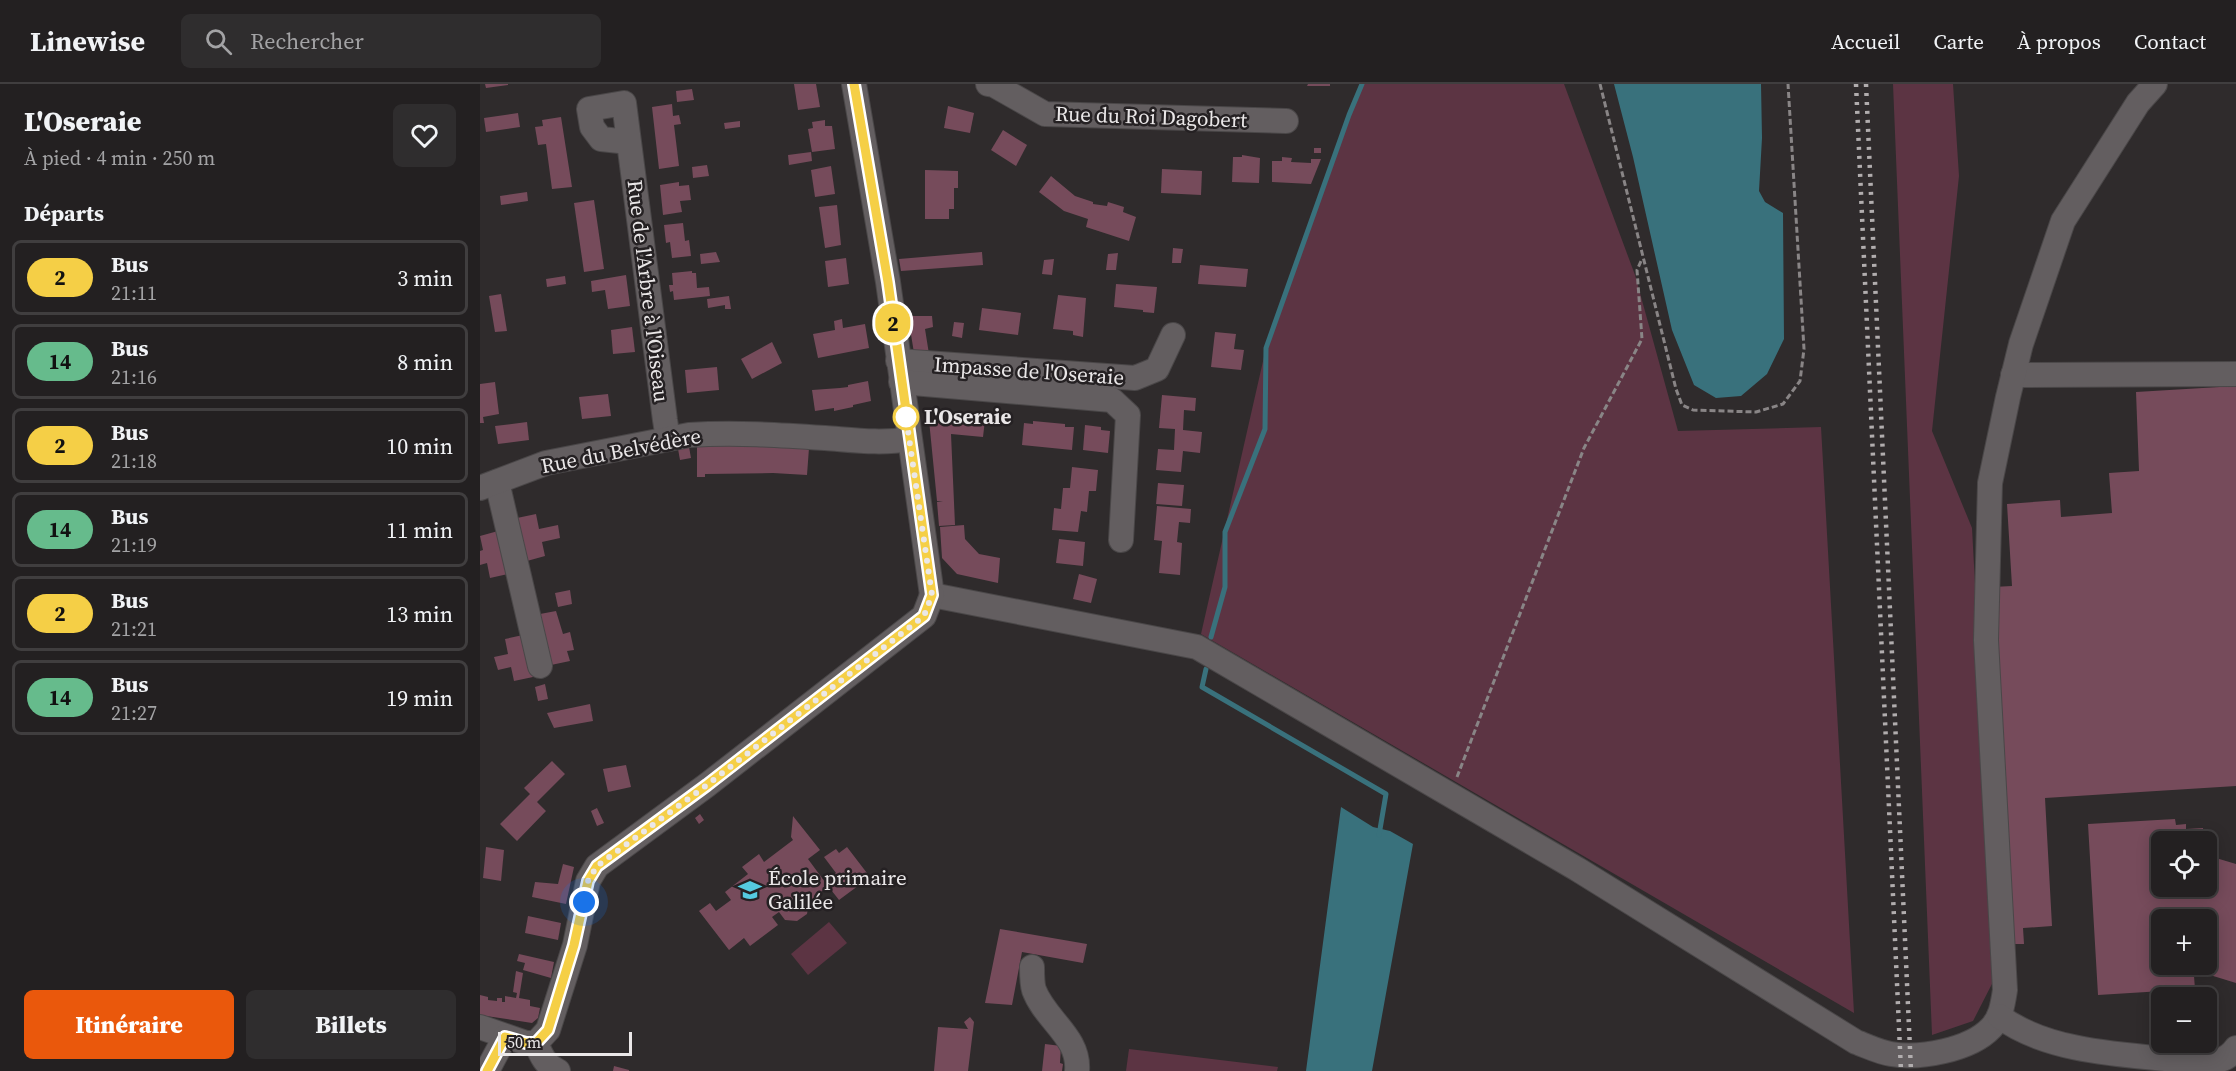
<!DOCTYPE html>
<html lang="fr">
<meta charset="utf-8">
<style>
body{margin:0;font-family:"Source Serif 4",serif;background:#2f2d2e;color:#f1f3f6;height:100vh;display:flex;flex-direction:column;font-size:22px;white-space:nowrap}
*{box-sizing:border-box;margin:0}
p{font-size:20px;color:#a3a3a5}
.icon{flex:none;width:33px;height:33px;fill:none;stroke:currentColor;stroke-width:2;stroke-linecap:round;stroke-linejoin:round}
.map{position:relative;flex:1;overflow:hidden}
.side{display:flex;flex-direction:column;background:#232021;width:480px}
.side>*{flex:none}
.badge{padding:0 12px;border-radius:20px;font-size:21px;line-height:39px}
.buttons{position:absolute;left:1671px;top:747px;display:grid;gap:12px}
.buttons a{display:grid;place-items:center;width:66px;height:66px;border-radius:9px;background:#232021;box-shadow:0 3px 15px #0003,0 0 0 2px #403e3f;font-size:30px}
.scale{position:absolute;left:18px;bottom:15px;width:134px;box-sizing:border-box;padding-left:6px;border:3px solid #eae7e8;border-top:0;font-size:16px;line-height:21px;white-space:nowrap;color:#eae7e8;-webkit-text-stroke:4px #252123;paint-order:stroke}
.you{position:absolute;width:30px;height:30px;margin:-15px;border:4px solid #fff;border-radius:50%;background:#1a73e8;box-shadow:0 0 0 9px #1a73e833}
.map>.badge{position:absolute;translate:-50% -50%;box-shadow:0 0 0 3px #fff}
h2{padding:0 24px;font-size:22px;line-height:54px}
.round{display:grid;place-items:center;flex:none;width:63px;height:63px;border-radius:9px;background:#2f2d2e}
.summary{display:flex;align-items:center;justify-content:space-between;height:102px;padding:0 24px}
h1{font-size:28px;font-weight:800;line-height:45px}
.primary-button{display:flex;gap:12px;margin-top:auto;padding:12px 24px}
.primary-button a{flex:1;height:69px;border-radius:9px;background:#ea580c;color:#fff;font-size:24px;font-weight:800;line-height:69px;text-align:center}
.primary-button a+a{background:#2f2d2e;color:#f1f3f6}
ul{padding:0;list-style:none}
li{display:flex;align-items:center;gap:18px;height:75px;margin:0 12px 9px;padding:0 12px;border:3px solid #403e3f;border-radius:9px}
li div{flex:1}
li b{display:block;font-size:22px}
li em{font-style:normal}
li .badge{min-width:66px;font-weight:700;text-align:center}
header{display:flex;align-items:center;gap:36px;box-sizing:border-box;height:84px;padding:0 30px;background:#232021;border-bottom:2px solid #403e3f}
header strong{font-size:28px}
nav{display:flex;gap:33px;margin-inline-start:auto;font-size:21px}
.search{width:420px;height:54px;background:#2f2d2e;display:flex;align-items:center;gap:15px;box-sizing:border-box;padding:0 21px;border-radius:9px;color:#a3a3a5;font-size:22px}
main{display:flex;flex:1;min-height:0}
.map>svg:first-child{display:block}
.green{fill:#5c3443}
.water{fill:#39717c}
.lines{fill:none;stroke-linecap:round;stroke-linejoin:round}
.stream{stroke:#39717c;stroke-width:5}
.building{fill:#764b5b;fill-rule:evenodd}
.minor-casing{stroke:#4a4748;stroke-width:26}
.path{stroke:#898586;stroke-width:3;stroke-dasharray:6 3;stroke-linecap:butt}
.minor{stroke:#635e60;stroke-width:24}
.rail{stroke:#b1adae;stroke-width:4.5;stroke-dasharray:3 6;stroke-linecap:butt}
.line-casing{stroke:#fff;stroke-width:14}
.line{stroke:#f5cf46;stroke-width:9}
.walk{stroke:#eae7e8;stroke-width:6;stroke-dasharray:0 10.8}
.stop-dot{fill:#fff;stroke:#f5cf46;stroke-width:3}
.labels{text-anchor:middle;stroke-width:5;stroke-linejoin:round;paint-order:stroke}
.street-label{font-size:21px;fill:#eae7e8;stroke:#252123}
.stop-label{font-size:21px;font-weight:bold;fill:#eae7e8;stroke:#252123;text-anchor:start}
.poi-label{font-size:21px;fill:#eae7e8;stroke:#252123;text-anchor:start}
</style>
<header>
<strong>Linewise</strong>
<div class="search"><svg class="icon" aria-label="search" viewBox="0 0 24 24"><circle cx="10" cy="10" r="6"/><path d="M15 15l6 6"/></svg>Rechercher</div>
<nav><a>Accueil</a><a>Carte</a><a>À propos</a><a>Contact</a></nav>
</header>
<main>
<section class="side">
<div class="summary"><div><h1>L'Oseraie</h1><p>À pied · 4 min · 250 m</p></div><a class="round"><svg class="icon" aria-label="heart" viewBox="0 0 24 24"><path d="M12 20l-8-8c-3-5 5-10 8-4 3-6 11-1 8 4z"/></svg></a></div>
<h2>Départs</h2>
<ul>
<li><span class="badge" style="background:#f5cf46;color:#111">2</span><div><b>Bus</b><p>21:11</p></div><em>3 min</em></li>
<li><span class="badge" style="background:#66bb8c;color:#111">14</span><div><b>Bus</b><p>21:16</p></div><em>8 min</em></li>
<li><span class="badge" style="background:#f5cf46;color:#111">2</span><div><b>Bus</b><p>21:18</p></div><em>10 min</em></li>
<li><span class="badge" style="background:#66bb8c;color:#111">14</span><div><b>Bus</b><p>21:19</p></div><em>11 min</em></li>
<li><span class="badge" style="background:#f5cf46;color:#111">2</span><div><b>Bus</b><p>21:21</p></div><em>13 min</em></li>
<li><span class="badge" style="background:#66bb8c;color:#111">14</span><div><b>Bus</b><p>21:27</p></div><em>19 min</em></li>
</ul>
<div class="primary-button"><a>Itinéraire</a><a>Billets</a></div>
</section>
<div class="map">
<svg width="1756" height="987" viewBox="0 0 1756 987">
<rect width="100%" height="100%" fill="#2f2b2c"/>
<g class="green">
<path d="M882 0H1084L1155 191 1198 347 1341 343 1374 929 721 550 786 264 869 31Z"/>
<path d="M1413 0H1473L1479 92 1452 347 1492 444 1516 892 1493 937 1452 951Z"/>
<path d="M349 838 367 859 328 891 311 870Z"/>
<path d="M649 965 798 983 797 987H646Z"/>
</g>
<g class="water">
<path d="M1134 0H1281L1282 54 1279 107 1285 118 1303 129 1304 255 1287 290 1261 312 1236 314 1214 301 1192 246 1153 73Z"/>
<path d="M861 723 893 743 910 747 933 760 892 987H826Z"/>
</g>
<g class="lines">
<g class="stream">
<path d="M731 553 745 503V448L785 345 786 264 869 31 882 0"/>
<path d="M726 585 722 603 906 710 899 751"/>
</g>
</g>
<g class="building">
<path d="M5 0H28V1L6 4Z"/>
<path d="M314 0H336L340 23 318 26Z"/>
<path d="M828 0H850V2H827Z"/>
<path d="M212 5 214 16 197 18 196 7Z"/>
<path d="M192 20 193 32 199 31 201 40 194 41 199 82 179 85 172 23Z"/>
<path d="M468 22 494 29 490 49 464 44Z"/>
<path d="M38 29 40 43 6 48 4 34Z"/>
<path d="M81 33 92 103 72 105 66 60 58 61 55 43 63 42 62 36Z"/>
<path d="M345 36V42H352L355 65 332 68 328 45 333 44 332 38Z"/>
<path d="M260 37V43L245 45 244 39Z"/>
<path d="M523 46 547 61 536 82 511 66Z"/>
<rect x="834" y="64" width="7" height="5"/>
<path d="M331 68 332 77 309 81 308 71Z"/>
<path d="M762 71 780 74 779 99 752 98 753 73H762Z"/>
<path d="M802 73 812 74 811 78 831 79V75H841L831 100 792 98V77H802Z"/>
<path d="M227 81 229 92 213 94 212 83Z"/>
<path d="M351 82 355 110 335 113 331 86Z"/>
<path d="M682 85 722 87 721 111 681 109Z"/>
<path d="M445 86 478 87V104H474V125H469V135H445Z"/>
<path d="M571 92 595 112 613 118V120L627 122 628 118 644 123 643 128 656 133 649 157 606 143 608 135 584 127 559 108Z"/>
<path d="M199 98V102L209 101 211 116 200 117 202 128 183 131 180 101Z"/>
<path d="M47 108 48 117 21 121 20 112Z"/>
<path d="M114 116 124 185 104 188 94 119Z"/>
<path d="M357 121 361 161 345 164 339 123Z"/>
<path d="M203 139 205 157 209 156 211 172 192 174 190 158 186 159 184 141Z"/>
<path d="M693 164 703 165 701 179H692Z"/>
<path d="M236 168 240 178 221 180 220 170Z"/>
<path d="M502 168 503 181 421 187 419 175Z"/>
<path d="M638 169 636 186H626L628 170Z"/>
<path d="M366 174 369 200 348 203 345 177Z"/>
<path d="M574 175 572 191 562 190 564 176Z"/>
<path d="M720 181 768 185 766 203 718 200Z"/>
<path d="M212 187V189H216L217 204 229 203 230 212 194 216 193 207 190 208 189 201H193L192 189Z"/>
<path d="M146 191 150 222 128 225 125 206 112 208 111 197Z"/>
<path d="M85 192 86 200 67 203 66 195Z"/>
<path d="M636 200 677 203 674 229 663 228V226L634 223Z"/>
<path d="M21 210 27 247 15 248 9 212Z"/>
<path d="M578 211 606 214 603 253 593 251V247L573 245Z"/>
<path d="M249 212 251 225H245V221L228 224 227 215Z"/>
<path d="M502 224 541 229 538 251 499 246Z"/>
<path d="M428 232H452L453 243 445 245 449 270 434 269Z"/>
<path d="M362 235 363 244 385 240 389 264 338 274 333 250 355 246 354 237Z"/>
<path d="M474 238 484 239 482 254 472 252Z"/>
<path d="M152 243 155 268 133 270 131 246Z"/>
<path d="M735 248 756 250 754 265 764 266 761 286 731 283Z"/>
<path d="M292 258 302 279 272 295 261 275Z"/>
<path d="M237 283 239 306 207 309 205 286Z"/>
<path d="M388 297 391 317 373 321V323L354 327V324L335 327 332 306 360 304 368 303V301Z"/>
<path d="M15 298 19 330 3 333 4 339H0V300Z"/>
<path d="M1756 302V702L1565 714 1572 842 1543 844 1544 860H1532L1513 503 1532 502 1527 420 1580 416 1581 433 1632 429 1629 389 1659 387 1656 308Z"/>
<path d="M128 310 131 332 102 335 99 313Z"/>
<path d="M682 311 716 314 715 327 704 326 703 346 722 348 720 369 703 367 701 388 676 386 678 365 694 366 695 345 679 344Z"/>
<path d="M480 333 505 336 503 353 471 350 475 441 459 442 457 418 463 417H457L449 336 479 341Z"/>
<path d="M553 337 585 340V343H594L592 366 542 361 544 339 553 340Z"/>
<path d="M47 338 49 356 18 360 15 342Z"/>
<path d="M605 341 621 343V346L630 347 628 369 603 366Z"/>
<path d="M217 361 329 364 327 391 293 389 225 390V393H217Z"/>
<path d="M209 363 211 374 200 376 198 365Z"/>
<path d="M592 383 618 386 616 407H609L607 428 601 427 598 448 572 446 574 424 581 425 583 404H590Z"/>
<path d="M678 399 704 401 702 422 676 420Z"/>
<path d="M677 422 711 425 710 439 699 438 697 458 702 459 700 491 679 489 682 457 674 456Z"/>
<path d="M56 430 59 445 78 441 80 454 62 458 65 472 47 477 37 434Z"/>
<path d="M484 441 485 455 499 470 520 474 518 499 477 490 462 474 460 443Z"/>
<path d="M18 447 28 490 10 494 7 479 0 481V467L3 466 0 452Z"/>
<path d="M579 455 605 458 603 482 576 479Z"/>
<path d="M599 490 617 495 611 519 593 515Z"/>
<path d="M90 506 92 520 78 523 75 509Z"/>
<path d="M76 527 83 550 90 548 94 566 87 567 90 577 71 581 60 530Z"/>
<path d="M43 551 53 593 34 597 31 583 18 586 14 573 28 570 25 555Z"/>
<path d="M65 600 68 615 58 617 55 603Z"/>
<path d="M110 620 113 637 74 644 67 629Z"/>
<path d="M72 677 85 690 57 718 66 727 37 757 20 740 50 710 44 704Z"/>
<path d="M146 681 151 703 128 708 123 685Z"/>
<path d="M117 724 124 739 117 742 111 727Z"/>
<path d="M220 730 224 736 219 740 215 734Z"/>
<path d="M313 732 340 766 328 775 345 798 356 789 344 773 356 765 359 769 367 763 390 793 359 816 348 802 329 818 327 830 317 837 305 836 299 828 292 833 298 841 270 862 264 854 249 866 219 827 230 819 236 827 251 816 245 808 268 790 262 783 279 770 284 778 313 756 311 753Z"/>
<path d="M1695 735 1696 741 1706 740V745L1723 744 1724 758H1682V802H1726V771L1756 780V899L1730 891 1714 892 1715 905 1618 911 1608 740ZM1682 836H1726V880H1682Z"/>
<path d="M6 763 24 766 21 797 3 794Z"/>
<path d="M83 780 94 783 86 820 52 813 55 798 78 800Z"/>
<path d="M48 832 81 839 78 856 45 849Z"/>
<path d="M520 845 607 860 603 879 542 868 532 921 505 919Z"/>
<path d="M39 870 74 878 71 894 43 886 45 879 37 877Z"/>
<path d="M36 887 43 889 39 914 50 916V922L60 924 58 934 52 939 0 931V911L8 913V916L17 917V914H22V918H25V912L36 914 37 909 33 908Z"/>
<path d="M490 933 494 938 488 987H454L458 943 488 945 484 938Z"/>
<path d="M565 960 581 962 580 979 583 980 582 987H562Z"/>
<path d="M134 982 149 986V987H133Z"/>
</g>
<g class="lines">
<g class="minor-casing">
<g id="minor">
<path d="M374 0 408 198 452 511"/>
<path d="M508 0 514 1 565 30 806 37"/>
<path d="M149 58 121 55 112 43 109 25 144 19 149 58 185 336 188 355"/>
<path d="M418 277 655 294 677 285 693 251"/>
<path d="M1533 291 1756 290"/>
<path d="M421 298 632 316 648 331 641 456"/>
<path d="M17 398 60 582"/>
<path d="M0 404 66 379 209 351C254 348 300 351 345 354 373 356 401 360 429 355"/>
<path d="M452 511 717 563 1097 785 1376 958C1387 962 1399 968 1411 970 1440 975 1490 966 1511 944 1521 934 1523 919 1525 906L1506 556 1510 399 1528 313 1541 260 1583 137 1658 19 1675 0"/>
<path d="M552 883C552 890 552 900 554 906 565 936 600 953 597 987"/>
<path d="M1519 932C1570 971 1655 971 1718 978 1734 978 1746 978 1756 964"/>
<path d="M0 943 46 959H56"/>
<path d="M56 959 68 946 95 861 108 797 117 782 227 701 444 532 452 511"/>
<path d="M56 959C61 971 65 981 78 987"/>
<path d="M7 987 25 953"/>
</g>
</g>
<g class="path">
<path d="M1120 0 1196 305 1202 321 1213 326 1276 328 1303 320 1320 297 1324 265 1308 0"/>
<path d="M977 693 1104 364 1162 255 1157 186 1162 175"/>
</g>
<use href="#minor" class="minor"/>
<g class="rail">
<path d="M1376 0 1421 987"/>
<path d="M1386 0 1431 987"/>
</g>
</g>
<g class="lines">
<g class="line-casing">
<path id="line" d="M7 987 25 953 46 959H56L68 946 94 861 108 797 117 782 227 701 444 532 452 511 408 198 374 0"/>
</g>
<use href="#line" class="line"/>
<path class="walk" d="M104 818 108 797 117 782 227 701 444 532 452 511 426 333"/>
</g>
<defs>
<g id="school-bare" transform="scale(1.8)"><path d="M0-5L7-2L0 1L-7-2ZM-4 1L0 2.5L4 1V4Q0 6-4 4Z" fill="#55cae0" stroke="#252123" stroke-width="2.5" paint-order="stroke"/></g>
</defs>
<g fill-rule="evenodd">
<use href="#school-bare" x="270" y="806"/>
</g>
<circle class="stop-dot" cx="426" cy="333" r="12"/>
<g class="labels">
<g class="street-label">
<text transform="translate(671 33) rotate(2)" y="7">Rue du Roi Dagobert</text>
<text transform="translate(168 207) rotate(83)" y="7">Rue de l'Arbre à l'Oiseau</text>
<text transform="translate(549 287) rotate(4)" y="7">Impasse de l'Oseraie</text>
<text transform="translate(141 367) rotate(-11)" y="7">Rue du Belvédère</text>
</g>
<g class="stop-label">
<text x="444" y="340">L'Oseraie</text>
</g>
<g class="poi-label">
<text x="288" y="801">École primaire<tspan x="288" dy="24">Galilée</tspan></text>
</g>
</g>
</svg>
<div class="buttons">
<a><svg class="icon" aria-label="locate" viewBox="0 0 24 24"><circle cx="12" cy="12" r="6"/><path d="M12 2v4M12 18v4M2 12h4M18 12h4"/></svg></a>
<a>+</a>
<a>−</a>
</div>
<div class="scale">50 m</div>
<div class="you" style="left:104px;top:818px"></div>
<b class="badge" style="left:413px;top:239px;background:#f5cf46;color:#111">2</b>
</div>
</main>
